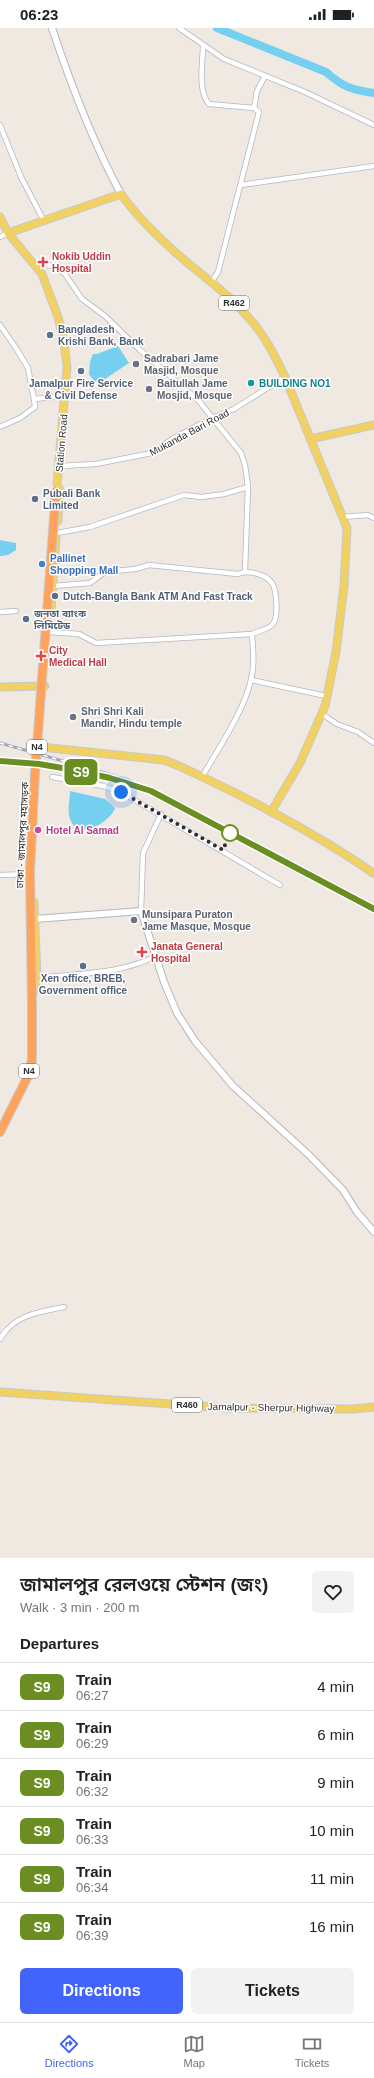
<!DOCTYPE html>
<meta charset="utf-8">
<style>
body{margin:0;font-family:Helvetica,"Noto Sans Bengali",sans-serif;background:#f2f2f2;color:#202124;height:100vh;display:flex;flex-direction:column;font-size:15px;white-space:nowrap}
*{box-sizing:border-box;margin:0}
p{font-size:13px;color:#757577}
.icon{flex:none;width:22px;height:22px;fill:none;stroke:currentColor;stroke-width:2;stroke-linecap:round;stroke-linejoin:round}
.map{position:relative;height:1530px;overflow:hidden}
.details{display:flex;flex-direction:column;background:#fff;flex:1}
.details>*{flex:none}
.badge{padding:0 8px;border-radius:6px;font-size:14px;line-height:26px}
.you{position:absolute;width:20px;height:20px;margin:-10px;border:3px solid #fff;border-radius:50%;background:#1a73e8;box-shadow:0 0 0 6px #1a73e833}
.map>.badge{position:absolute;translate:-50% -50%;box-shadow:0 0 0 2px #fff}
h2{padding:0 20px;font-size:15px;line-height:36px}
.round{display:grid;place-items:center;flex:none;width:42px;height:42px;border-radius:6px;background:#f2f2f2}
.overview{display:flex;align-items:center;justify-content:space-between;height:68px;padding:0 20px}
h1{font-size:19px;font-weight:600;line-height:30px}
.action{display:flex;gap:8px;margin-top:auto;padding:8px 20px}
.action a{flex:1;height:46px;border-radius:6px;background:#4264fb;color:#fff;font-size:16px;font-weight:600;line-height:46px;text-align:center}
.action a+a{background:#f2f2f2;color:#202124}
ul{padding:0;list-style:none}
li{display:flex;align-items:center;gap:12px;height:48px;padding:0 20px;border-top:1px solid #e0e0e0}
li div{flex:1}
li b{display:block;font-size:15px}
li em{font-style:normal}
li .badge{min-width:44px;font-weight:700;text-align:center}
.status{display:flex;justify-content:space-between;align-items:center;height:28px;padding:0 20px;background:#fff;direction:ltr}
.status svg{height:11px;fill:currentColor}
.dock{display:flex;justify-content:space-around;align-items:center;height:56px;border-top:1px solid #e0e0e0;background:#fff;font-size:11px;color:#757577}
.dock a{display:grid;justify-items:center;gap:2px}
.dock .on{color:#4264fb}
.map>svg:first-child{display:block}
.water{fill:#75cff0}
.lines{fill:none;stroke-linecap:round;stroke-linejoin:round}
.river{stroke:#75cff0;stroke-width:8}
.street-casing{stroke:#b4b7c1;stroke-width:6}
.secondary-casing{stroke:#b4b7c1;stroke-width:8}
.primary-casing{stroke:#c9c9c9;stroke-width:9}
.highway-casing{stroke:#c9c9c9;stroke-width:10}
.street{stroke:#fff;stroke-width:4.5}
.secondary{stroke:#fff;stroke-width:6}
.primary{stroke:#f2d163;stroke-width:7}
.highway{stroke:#ffa35c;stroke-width:8}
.rail-casing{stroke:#a3a6b8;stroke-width:3}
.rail{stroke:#fff;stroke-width:1.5;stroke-dasharray:4.5;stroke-linecap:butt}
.highway-bridge-casing{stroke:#c9c9c9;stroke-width:10;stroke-linecap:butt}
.highway-bridge{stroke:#ffa35c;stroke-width:8}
.line-casing{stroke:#fff;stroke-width:9}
.line{stroke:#6b8e23;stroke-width:6}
.walk{stroke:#2e2e2e;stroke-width:4;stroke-dasharray:0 7.2}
.health-dot{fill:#e0444e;stroke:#fff;stroke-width:1.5}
.service-dot{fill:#5c6f8a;stroke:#fff;stroke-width:1.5}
.worship-dot{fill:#6b7280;stroke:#fff;stroke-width:1.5}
.culture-dot{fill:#0f9aa8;stroke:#fff;stroke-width:1.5}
.shop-dot{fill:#3f7fe0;stroke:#fff;stroke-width:1.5}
.hotel-dot{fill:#d1479c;stroke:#fff;stroke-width:1.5}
.stop-dot{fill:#fff;stroke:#6b8e23;stroke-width:2}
.labels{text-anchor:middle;stroke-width:3;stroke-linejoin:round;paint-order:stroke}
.shield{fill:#fff;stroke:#6d6d6d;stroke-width:1}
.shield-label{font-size:9px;font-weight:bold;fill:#2e2e2e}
.health-label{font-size:10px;font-weight:bold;fill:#be3a42;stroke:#fff;text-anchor:start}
.service-label{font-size:10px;font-weight:bold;fill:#4e5e75;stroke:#fff;text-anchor:start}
.worship-label{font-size:10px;font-weight:bold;fill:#5b616d;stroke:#fff;text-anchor:start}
.culture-label{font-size:10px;font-weight:bold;fill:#0d838f;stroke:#fff;text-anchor:start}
.street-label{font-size:10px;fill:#2e2e2e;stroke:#fff}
.shop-label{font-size:10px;font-weight:bold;fill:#366cbe;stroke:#fff;text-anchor:start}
.hotel-label{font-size:10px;font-weight:bold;fill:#b23c85;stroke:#fff;text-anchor:start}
</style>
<div class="status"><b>06:23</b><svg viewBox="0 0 49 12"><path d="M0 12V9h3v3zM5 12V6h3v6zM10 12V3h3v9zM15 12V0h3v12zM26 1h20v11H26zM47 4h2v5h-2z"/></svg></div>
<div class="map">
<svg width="374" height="1530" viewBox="0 0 374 1530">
<rect width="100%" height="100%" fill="#efe9e1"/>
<g class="water">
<path d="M118 318 129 335 102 353H94L89 346 90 334 93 326H97Z"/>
<path d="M0 512 16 515V522L8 527 0 528Z"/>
<path d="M70 763 105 771 115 780C110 795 77 813 70 791 67 784 70 771 70 763Z"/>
</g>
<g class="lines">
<path class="river" d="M217 0 326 44C343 59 352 62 374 65"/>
<g class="street-casing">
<g id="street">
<path d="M179 0 224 31 305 64 374 97"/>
<path d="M203 17C203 34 197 62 209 76L254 80 259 84 218 244 212 253"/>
<path d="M254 80 257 63 265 48"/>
<path d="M0 97 21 149 44 193"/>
<path d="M241 157 374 138"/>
<path d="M0 209 8 205"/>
<path d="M34 236 55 238 65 246 82 271 105 288 140 322 198 372 241 425 245 437 248 459 245 543"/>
<path d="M0 297 16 320 28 340 34 371"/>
<path d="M0 399 20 390 35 379 34 371 65 368"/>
<path d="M60 438 96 436 152 425 172 411 212 390 234 381 285 349"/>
<path d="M342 489 368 487 374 490"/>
<path d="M57 505 90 499 184 467 201 469 224 466 248 459"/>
<path d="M0 584 16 583"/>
<path d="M49 604 79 606 96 615 252 606C258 603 267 602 272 597 279 591 277 563 272 555 266 546 248 542 238 546L149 537 135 541 105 544 90 555 53 558"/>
<path d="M251 652 326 668"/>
<path d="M322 686 337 696 358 704 374 715"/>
<path d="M52 749 103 758 121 764 280 857"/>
<path d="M202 749C218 721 244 683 251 652 255 637 253 621 252 606"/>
<path d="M0 847 32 846"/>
<path d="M141 883 143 825 161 786"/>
<path d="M37 950C77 945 119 947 156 928"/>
<path d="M0 1311C14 1287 38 1284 64 1279"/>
</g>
</g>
<g class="secondary-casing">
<g id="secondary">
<path d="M52 0C71 57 92 113 121 166"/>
<path d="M35 891 141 883 164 954 177 985 195 1013 233 1058 309 1127 343 1162 357 1184 374 1204"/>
</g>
</g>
<g class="primary-casing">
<g id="primary">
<path d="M0 189 8 205 42 246 58 289 64 314 67 339 57 456 60 462 58 493"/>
<path d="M8 205 121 166C140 193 164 215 189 236 210 253 231 269 248 289 264 306 275 328 285 349L347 500 344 558 336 624 325 678 300 735 271 784"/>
<path d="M310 411 374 397"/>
<path d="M51 583 56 509"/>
<path d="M0 659 45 658"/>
<path d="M41 719 164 732 179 738C246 769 313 803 373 845"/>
<path d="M34 964 37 950 34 874"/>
<path d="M0 1364 227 1380 353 1381 374 1379"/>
</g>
</g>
<g class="highway-casing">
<path id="highway" d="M0 1104 27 1050 32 1032V975"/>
</g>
<use href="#street" class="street"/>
<use href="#secondary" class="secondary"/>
<use href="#primary" class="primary"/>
<use href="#highway" class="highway"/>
<g class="rail-casing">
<g id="rail">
<path d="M0 715 112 747 151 763 374 881"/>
<path d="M0 733 39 736 93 746"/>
</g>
</g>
<use href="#rail" class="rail"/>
<g class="highway-bridge-casing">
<path id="highway-bridge" d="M32 975 30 843 35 745 56 463"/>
</g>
<use href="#highway-bridge" class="highway-bridge"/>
</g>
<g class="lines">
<g class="line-casing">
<path id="line" d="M0 733 39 736 74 742 110 750 151 763 374 881"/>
</g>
<use href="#line" class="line"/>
<path class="walk" d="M121 764 223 822 230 805"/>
</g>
<g class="health-dot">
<path d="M41 228h4v4h4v4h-4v4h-4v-4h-4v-4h4z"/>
<path d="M39 622h4v4h4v4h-4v4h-4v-4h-4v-4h4z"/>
<path d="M140 918h4v4h4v4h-4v4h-4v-4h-4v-4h4z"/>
</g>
<g class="service-dot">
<circle cx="50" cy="307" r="4"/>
<circle cx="81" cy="343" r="4"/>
<circle cx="35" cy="471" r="4"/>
<circle cx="55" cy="568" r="4"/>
<circle cx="26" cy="591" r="4"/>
<circle cx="83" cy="938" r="4"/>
</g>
<g class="worship-dot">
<circle cx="136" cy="336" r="4"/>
<circle cx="149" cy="361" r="4"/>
<circle cx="73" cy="689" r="4"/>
<circle cx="134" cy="892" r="4"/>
</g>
<circle class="culture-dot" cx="251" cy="355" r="4"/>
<circle class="shop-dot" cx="42" cy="536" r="4"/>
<circle class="hotel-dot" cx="38" cy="802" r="4"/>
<circle class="stop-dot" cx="230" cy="805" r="8"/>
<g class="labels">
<g class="shield">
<rect x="219" y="268" width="30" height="14" rx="3"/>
<rect x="27" y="712" width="20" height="14" rx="3"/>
<rect x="19" y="1036" width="20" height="14" rx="3"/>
<rect x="172" y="1370" width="30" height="14" rx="3"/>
</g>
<g class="shield-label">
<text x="234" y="278">R462</text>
<text x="37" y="722">N4</text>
<text x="29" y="1046">N4</text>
<text x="187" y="1380">R460</text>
</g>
<g class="health-label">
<text x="52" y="232">Nokib Uddin<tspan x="52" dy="12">Hospital</tspan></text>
<text x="49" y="626">City<tspan x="49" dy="12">Medical Hall</tspan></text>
<text x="151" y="922">Janata General<tspan x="151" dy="12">Hospital</tspan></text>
</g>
<g class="service-label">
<text x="58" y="305">Bangladesh<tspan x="58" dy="12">Krishi Bank, Bank</tspan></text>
<text x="81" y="359" text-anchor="middle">Jamalpur Fire Service<tspan x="81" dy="12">&amp; Civil Defense</tspan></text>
<text x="43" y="469">Pubali Bank<tspan x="43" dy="12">Limited</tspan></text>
<text x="63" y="572">Dutch-Bangla Bank ATM And Fast Track</text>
<text x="34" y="589">জনতা ব্যাংক<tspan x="34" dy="12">লিমিটেড</tspan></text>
<text x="83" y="954" text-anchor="middle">Xen office, BREB,<tspan x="83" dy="12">Government office</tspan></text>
</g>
<g class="worship-label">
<text x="144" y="334">Sadrabari Jame<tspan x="144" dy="12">Masjid, Mosque</tspan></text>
<text x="157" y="359">Baitullah Jame<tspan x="157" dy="12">Mosjid, Mosque</tspan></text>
<text x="81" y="687">Shri Shri Kali<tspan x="81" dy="12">Mandir, Hindu temple</tspan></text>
<text x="142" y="890">Munsipara Puraton<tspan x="142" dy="12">Jame Masque, Mosque</tspan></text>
</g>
<g class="culture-label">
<text x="259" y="359">BUILDING NO1</text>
</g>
<g class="street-label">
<text transform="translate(189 404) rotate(-28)" y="4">Mukanda Bari Road</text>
<text transform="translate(61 415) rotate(-85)" y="4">Station Road</text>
<text transform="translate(22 807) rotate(-87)" y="4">ঢাকা - জামালপুর মহাসড়ক</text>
<text transform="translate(271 1379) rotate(1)" y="4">Jamalpur - Sherpur Highway</text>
</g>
<g class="shop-label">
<text x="50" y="534">Pallinet<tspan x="50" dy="12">Shopping Mall</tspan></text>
</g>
<g class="hotel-label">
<text x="46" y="806">Hotel Al Samad</text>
</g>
</g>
</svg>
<div class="you" style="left:121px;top:764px"></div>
<b class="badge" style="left:81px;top:744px;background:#6b8e23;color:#fff">S9</b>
</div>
<section class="details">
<div class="overview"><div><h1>জামালপুর রেলওয়ে স্টেশন (জং)</h1><p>Walk · 3 min · 200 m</p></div><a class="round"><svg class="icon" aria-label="heart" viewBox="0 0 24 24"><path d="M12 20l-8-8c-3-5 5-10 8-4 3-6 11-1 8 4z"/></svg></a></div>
<h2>Departures</h2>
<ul>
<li><span class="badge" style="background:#6b8e23;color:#fff">S9</span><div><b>Train</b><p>06:27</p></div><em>4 min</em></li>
<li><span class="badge" style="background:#6b8e23;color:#fff">S9</span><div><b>Train</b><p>06:29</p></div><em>6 min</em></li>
<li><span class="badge" style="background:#6b8e23;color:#fff">S9</span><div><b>Train</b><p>06:32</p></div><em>9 min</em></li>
<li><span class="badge" style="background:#6b8e23;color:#fff">S9</span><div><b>Train</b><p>06:33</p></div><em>10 min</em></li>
<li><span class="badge" style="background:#6b8e23;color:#fff">S9</span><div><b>Train</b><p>06:34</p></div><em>11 min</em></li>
<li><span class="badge" style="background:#6b8e23;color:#fff">S9</span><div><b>Train</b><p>06:39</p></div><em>16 min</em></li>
</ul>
<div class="action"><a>Directions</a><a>Tickets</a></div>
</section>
<nav class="dock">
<a class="on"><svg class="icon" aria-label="directions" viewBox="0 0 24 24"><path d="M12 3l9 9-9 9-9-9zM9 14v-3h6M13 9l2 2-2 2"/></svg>Directions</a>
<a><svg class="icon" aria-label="map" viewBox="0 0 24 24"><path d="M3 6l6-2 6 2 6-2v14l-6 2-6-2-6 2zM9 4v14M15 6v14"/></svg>Map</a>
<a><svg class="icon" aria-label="tickets" viewBox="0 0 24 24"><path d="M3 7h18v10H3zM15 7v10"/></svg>Tickets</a>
</nav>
